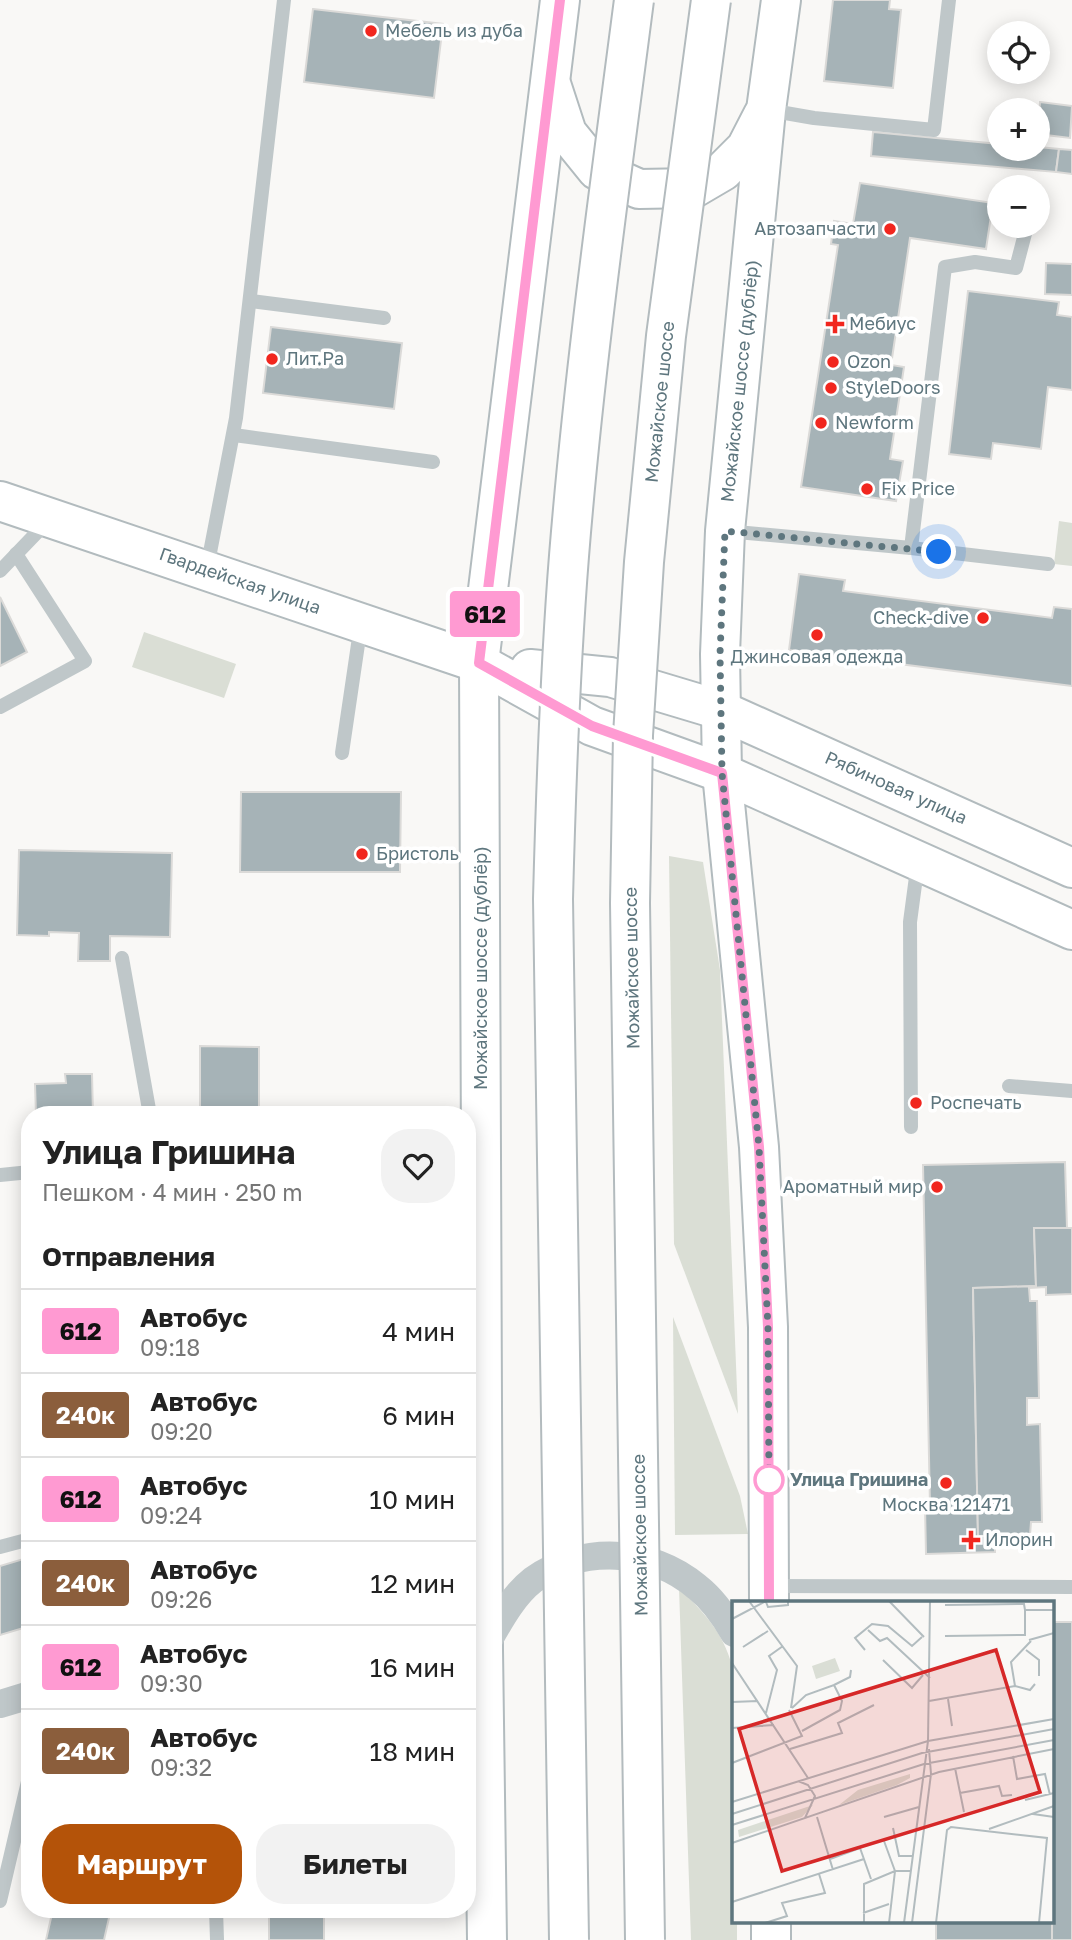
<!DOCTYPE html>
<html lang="ru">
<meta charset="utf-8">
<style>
body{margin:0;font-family:"Golos Text",sans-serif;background:#f2f2f2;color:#222;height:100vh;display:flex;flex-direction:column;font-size:26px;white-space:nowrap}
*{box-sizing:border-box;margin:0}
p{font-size:23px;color:#767676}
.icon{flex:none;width:38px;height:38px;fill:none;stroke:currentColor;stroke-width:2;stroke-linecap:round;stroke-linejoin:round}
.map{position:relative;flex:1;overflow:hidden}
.sheet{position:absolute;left:21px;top:1106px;width:455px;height:812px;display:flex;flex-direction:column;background:#fff;border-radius:28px;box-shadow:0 4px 18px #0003}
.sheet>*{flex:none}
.badge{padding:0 14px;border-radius:5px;font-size:24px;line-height:46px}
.tools{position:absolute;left:987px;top:21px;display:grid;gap:14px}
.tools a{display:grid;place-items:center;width:63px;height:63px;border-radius:50%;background:#fff;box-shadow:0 4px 18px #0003;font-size:35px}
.you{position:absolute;width:35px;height:35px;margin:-18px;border:5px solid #fff;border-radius:50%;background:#1a73e8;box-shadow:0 0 0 10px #1a73e833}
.map>.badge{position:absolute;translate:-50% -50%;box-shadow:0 0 0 4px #fff}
h2{padding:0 21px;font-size:26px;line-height:63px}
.round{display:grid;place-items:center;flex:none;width:74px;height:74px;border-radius:28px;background:#f2f2f2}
.summary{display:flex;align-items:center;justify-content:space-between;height:119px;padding:0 21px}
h1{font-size:33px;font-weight:700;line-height:52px}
.cta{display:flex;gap:14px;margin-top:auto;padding:14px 21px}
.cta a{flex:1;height:80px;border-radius:28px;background:#b45309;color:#fff;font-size:28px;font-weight:700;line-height:80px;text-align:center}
.cta a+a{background:#f2f2f2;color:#222}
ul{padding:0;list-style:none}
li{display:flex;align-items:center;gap:21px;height:84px;padding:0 21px;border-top:2px solid #e0e0e0}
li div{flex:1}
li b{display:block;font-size:26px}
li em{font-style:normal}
li .badge{min-width:77px;font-weight:700;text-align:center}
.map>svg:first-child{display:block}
.green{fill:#daded5}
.building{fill:#a6b3b7;stroke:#dbdad8;stroke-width:2}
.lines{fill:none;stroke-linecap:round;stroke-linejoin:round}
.secondary-casing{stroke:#b2bbbe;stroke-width:42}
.lane{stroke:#bfc7c9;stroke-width:14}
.street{stroke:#bfc7c9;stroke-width:28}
.secondary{stroke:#fff;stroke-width:38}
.primary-bridge-casing{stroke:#b3bbbe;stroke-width:42;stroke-linecap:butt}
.primary-bridge{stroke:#fff;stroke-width:38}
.line-casing{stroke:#fff;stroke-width:16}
.line{stroke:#ff9ad2;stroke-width:10}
.walk{stroke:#5e767e;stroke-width:7;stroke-dasharray:0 12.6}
.poi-dot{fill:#f1261e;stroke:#fff;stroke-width:2.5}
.stop-dot{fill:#fff;stroke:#ff9ad2;stroke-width:3.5}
.labels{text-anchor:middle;stroke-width:7;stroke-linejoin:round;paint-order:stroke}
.poi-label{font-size:18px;fill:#5e767e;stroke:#fff;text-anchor:start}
.street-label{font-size:18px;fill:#5e767e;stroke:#fff}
.stop-label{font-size:18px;font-weight:bold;fill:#5e767e;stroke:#fff;text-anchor:start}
.inset-road{fill:none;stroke:#b2bcbf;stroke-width:2}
.view{fill:#d62828;fill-opacity:0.15;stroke:#d62828;stroke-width:3.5}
.inset-edge{fill:none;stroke:#5e767e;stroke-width:3.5}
</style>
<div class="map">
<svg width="1072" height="1940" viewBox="0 0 1072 1940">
<rect width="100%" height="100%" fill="#f9f8f6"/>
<g class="green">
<path d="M1059 521 1072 523V566L1054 564Z"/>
<path d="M144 632 236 664 224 698 132 667Z"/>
<path d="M669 856 703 862 720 970 738 1414 674 1244Z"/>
<path d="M673 1317 740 1496 748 1534 675 1535Z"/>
<path d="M679 1588C706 1615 726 1635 734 1674V1921H737V1940H691Z"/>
</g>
<g class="building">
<path d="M833 0H890L889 9 901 10 893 88 824 81Z"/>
<path d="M313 9 443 24 434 98 304 82Z"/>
<path d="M1040 102 1072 106 1070 138 1038 134Z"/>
<path d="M873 132 999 144V149L1038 147 1059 149 1056 172 871 156Z"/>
<path d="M1059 149 1072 150V174L1056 172Z"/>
<path d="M860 183 993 203 986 249 910 238 891 365 904 367 890 459 903 461 896 501 801 487 838 245 831 244 834 221 853 224Z"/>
<path d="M1046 263 1072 264V295L1045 294Z"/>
<path d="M968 291 1059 302 1057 315 1072 317V390L1048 387 1041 449 993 443 991 459 949 454Z"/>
<path d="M271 327 402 343 394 409 263 393Z"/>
<path d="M799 574 845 580 843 591 1052 618 1054 607 1072 609V686L789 650Z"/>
<path d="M0 597 27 652 0 666Z"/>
<path d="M241 792H401L400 872H240Z"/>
<path d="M19 850 172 853 170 937 110 936V961H78L79 933 49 932V936L17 935Z"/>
<path d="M200 1046 259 1047V1115H200Z"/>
<path d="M65 1074H92L93 1115H36L35 1084 66 1083Z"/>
<path d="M1065 1162 1067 1228H1034L1036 1286 973 1288 978 1536H995V1552L926 1554 925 1506H930L923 1165Z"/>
<path d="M1034 1228H1072V1294L1046 1295V1287L1029 1288 1030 1301H1037L1039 1398H1027V1425L1040 1424 1042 1522H1031L1030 1535 978 1536 973 1288 1036 1286Z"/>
<path d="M30 1557V1626L0 1635V1566Z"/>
<path d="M1053 1622H1072V1940H1052Z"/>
<path d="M53 1909H111L104 1940H46Z"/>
<rect x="269" y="1909" width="55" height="31"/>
<rect x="936" y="1921" width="116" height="19"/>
</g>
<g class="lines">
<g class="secondary-casing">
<g id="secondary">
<path d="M552 87 567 133 597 170 639 189 694 188 723 171 746 148 763 115"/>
<path d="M0 501 479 663 592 726 722 773 1072 930"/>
<path d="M530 669 610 677 720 710 1072 868"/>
<path d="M769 1602 768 1327 759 1147 722 773 720 654 725 531 766 110 781 0"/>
<path d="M771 1921V1940"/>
<path d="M487 1940 483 1650 479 663 560 0"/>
</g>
</g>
<g class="lane">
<path d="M768 110 814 118 934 130 949 0"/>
<path d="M251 301 384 318"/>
<path d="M234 435 433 462"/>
<path d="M726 531 911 548 1048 564"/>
<path d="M911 548 945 267 975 262 1016 268 1027 226"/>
<path d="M207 568 236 418 284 0"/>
<path d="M0 571 48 521"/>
<path d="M0 707 85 661 16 554"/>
<path d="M342 753 361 624"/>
<path d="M122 958 150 1115"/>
<path d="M1009 1086 1072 1091"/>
<path d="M911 1127 910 922 918 862"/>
<path d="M0 1175 30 1172"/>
<path d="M0 1547 30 1539"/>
<path d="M771 1586 1072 1587"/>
<path d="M0 1901 30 1773"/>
<path d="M216 1909 217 1940"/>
</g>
<g class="street">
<path d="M483 1650C497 1626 511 1597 533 1580 581 1545 651 1548 697 1587 711 1598 725 1617 734 1633"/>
<path d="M0 1704 30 1695"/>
</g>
<use href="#secondary" class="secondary"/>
<g class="primary-bridge-casing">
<g id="primary-bridge">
<path d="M569 1940 553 899C556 784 560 670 569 556 584 370 610 185 634 0"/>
<path d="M645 1940 630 903 633 735 644 562 666 336 711 0"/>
</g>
</g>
<use href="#primary-bridge" class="primary-bridge"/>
</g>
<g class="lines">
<g class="line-casing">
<path id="line" d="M560 0 479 663 592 726 722 773 759 1147 768 1327 769 1602"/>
</g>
<use href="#line" class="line"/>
<path class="walk" d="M769 1480 768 1327 759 1147 722 773 720 654 725 531 939 552"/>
</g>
<g class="poi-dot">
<circle cx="371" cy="31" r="7"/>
<circle cx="890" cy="229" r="7"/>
<path d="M831.5 313.5h7v7h7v7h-7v7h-7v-7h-7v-7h7z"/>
<circle cx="272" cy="359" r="7"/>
<circle cx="833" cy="362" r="7"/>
<circle cx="831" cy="388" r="7"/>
<circle cx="821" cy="423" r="7"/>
<circle cx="867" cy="489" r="7"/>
<circle cx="983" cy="618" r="7"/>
<circle cx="817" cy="635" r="7"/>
<circle cx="362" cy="854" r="7"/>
<circle cx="916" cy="1103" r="7"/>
<circle cx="937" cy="1187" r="7"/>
<circle cx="946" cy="1483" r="7"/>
<path d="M967.5 1529.5h7v7h7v7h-7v7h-7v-7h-7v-7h7z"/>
</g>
<circle class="stop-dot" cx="769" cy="1480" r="14"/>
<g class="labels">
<g class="poi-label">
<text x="385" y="37">Мебель из дуба</text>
<text x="876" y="235" text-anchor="end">Автозапчасти</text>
<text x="849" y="330">Мебиус</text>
<text x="286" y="365">Лит.Ра</text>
<text x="847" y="368">Ozon</text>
<text x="845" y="394">StyleDoors</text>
<text x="835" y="429">Newform</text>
<text x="881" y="495">Fix Price</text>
<text x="969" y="624" text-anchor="end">Check-dive</text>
<text x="817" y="663" text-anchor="middle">Джинсовая одежда</text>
<text x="376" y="860">Бристоль</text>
<text x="930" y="1109">Роспечать</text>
<text x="923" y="1193" text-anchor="end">Ароматный мир</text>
<text x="946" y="1511" text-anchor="middle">Москва 121471</text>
<text x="985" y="1546">Илорин</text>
</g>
<g class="street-label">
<text transform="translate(740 381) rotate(-84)" y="6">Можайское шоссе (дублёр)</text>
<text transform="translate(660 402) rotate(-84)" y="6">Можайское шоссе</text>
<text transform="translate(240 581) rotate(19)" y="6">Гвардейская улица</text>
<text transform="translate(896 788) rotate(24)" y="6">Рябиновая улица</text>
<text transform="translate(481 968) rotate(-90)" y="6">Можайское шоссе (дублёр)</text>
<text transform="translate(632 968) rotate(-91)" y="6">Можайское шоссе</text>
<text transform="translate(640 1535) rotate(-91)" y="6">Можайское шоссе</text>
</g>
<g class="stop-label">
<text x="790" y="1486">Улица Гришина</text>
</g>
</g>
<g transform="translate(732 1601)">
<rect width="322" height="322" fill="#f9f8f6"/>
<path d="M103 57 108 70 84 78 80 65ZM178 173V177L165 184 107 204 126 189ZM81 204 70 216 7 236 6 229Z" fill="#daded5"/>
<path class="inset-road" d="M17 0 65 65 59 107M157 0 192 36M34 1 36 6 56 4V0M213 4 292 3 293 9V34L213 35M293 9H322M0 18 34 0M136 29 148 40 155 37 198 77M297 39 322 32M11 46 36 30M133 49 123 37 140 23 156 25 180 45 190 36M294 49 307 59V75M151 59 180 87 191 74M0 62 76 177M102 84 118 76 119 69M283 85 279 61 299 40M216 98 220 125M197 100 283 85 298 89 303 83M0 101 26 100M60 107 74 94 102 84 110 100 108 109 70 130M34 112 45 69 37 55 51 45M0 127 42 124M196 140 198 0M58 148 110 132 106 122 142 104M281 155 285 178 313 173 318 194M0 162 70 135 57 109M223 167 232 211M66 180 76 184 83 195 73 217M228 192 267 185 270 195 280 194M293 199 322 192M0 201 196 140 322 118M0 213 190 152 322 128M301 213 322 216M85 216 101 269M152 216 187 206M0 224 192 163 322 139M161 227 167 255H181M257 228 322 205M152 240 163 270 157 322M0 242 207 171 322 148M98 258 128 247 139 278M0 301 132 258M131 312 157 303M33 322 55 315 50 302 93 292 87 273M132 322V283L163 270H179M172 322 196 140M180 322 199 173 197 148M204 322 215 229 219 226 315 237 307 322"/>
<path class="view" d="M264 49 308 191 50 270 7 128Z"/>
<rect width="322" height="322" class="inset-edge"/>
</g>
</svg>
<div class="tools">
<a><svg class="icon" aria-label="locate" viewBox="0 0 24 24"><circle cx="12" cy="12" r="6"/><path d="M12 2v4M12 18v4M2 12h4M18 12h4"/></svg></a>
<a>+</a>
<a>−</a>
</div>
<div class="you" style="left:939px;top:552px"></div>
<b class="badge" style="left:485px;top:614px;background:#ff9ad2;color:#111">612</b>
<section class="sheet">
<div class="summary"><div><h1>Улица Гришина</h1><p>Пешком · 4 мин · 250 m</p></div><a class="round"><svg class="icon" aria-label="heart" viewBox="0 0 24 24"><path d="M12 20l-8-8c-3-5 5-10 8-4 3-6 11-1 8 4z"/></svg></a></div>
<h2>Отправления</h2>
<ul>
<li><span class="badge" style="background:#ff9ad2;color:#111">612</span><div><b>Автобус</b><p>09:18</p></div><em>4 мин</em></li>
<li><span class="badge" style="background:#8b5e3c;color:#fff">240к</span><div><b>Автобус</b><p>09:20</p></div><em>6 мин</em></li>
<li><span class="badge" style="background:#ff9ad2;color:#111">612</span><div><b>Автобус</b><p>09:24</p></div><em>10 мин</em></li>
<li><span class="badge" style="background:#8b5e3c;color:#fff">240к</span><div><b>Автобус</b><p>09:26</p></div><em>12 мин</em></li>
<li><span class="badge" style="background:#ff9ad2;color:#111">612</span><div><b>Автобус</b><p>09:30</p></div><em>16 мин</em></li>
<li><span class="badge" style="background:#8b5e3c;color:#fff">240к</span><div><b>Автобус</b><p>09:32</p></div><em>18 мин</em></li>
</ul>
<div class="cta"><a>Маршрут</a><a>Билеты</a></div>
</section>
</div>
